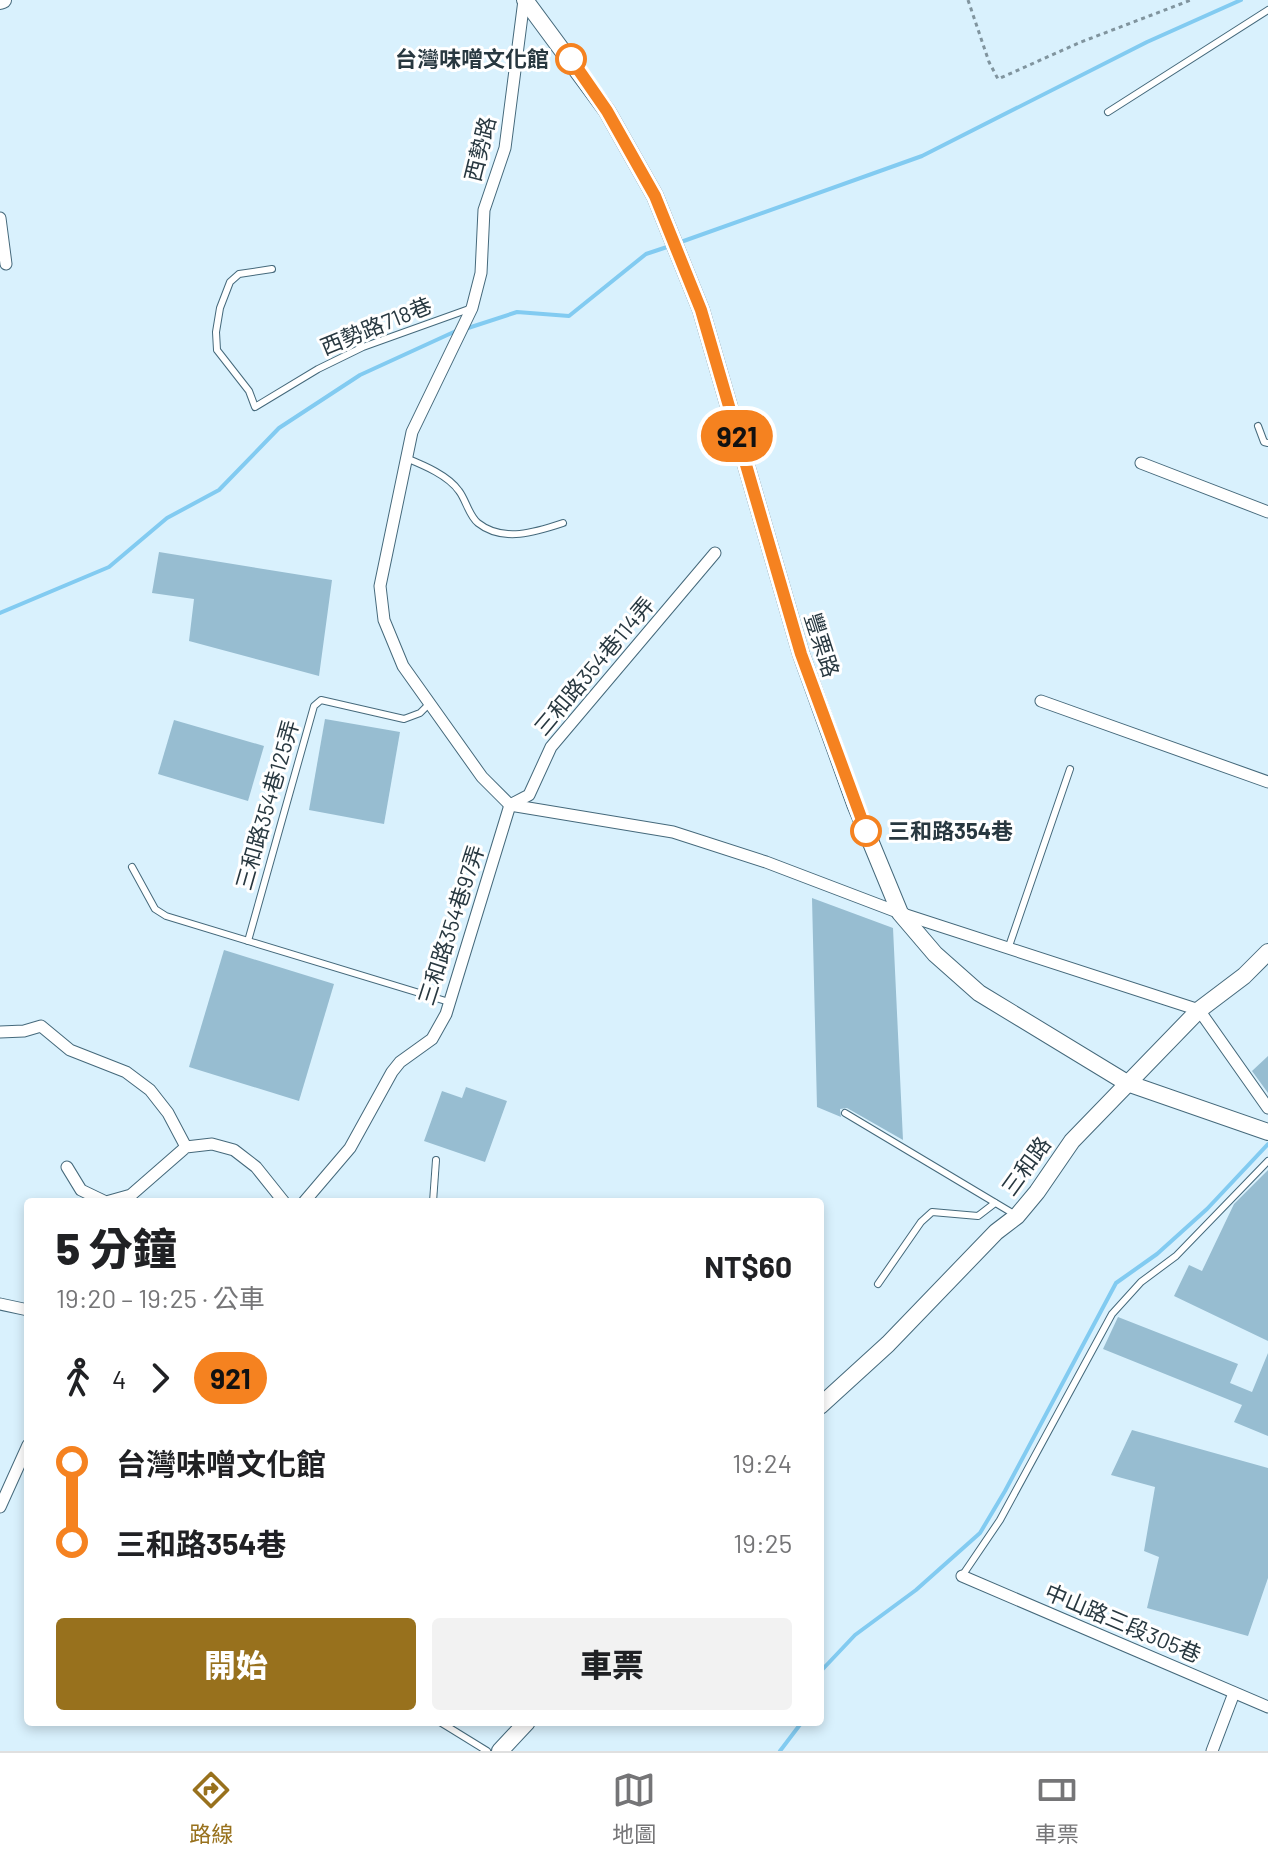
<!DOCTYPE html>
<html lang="zh-TW">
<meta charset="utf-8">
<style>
body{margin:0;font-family:Barlow,"Noto Sans TC",sans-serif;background:#f2f2f2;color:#202124;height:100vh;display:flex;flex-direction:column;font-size:30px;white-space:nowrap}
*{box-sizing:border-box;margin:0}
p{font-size:26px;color:#757577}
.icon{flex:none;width:44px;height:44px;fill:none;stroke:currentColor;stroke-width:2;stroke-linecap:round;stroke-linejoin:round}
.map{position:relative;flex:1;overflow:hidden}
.drawer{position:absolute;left:24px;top:1198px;width:800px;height:528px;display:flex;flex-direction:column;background:#fff;border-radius:8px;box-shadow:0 4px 12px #0003}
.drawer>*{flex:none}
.badge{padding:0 16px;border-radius:26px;font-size:28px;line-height:52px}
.map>.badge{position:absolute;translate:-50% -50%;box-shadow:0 0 0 4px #fff}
.legs{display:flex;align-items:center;gap:12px;height:88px;padding:0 32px;font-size:26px}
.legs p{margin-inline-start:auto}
.head{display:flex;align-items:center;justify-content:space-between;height:136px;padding:0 32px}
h1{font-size:44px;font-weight:800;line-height:60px}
.primary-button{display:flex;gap:16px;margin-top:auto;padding:16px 32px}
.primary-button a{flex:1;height:92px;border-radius:8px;background:#98711d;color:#fff;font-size:32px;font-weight:800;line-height:92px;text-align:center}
.primary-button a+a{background:#f2f2f2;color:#202124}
ul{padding:0 32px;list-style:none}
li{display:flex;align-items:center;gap:28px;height:80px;font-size:30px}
li i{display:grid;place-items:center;width:12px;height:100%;margin:0 10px;background:currentColor}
li i::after{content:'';width:20px;height:20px;margin:-10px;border:6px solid;border-radius:50%;background:#fff}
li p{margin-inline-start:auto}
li:first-child i{background:linear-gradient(#0000 50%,currentColor 0)}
li:last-child i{background:linear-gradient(currentColor 50%,#0000 0)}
.tab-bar{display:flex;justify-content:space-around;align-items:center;height:112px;border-top:2px solid #e0e0e0;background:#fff;font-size:22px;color:#757577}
.tab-bar a{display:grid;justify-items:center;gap:4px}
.tab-bar .active{color:#98711d}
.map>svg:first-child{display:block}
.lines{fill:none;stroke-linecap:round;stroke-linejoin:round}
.stream{stroke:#82cbf1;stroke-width:4}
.building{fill:#97bdd1}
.lane-casing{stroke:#45697b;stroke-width:8}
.street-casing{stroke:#45697b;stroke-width:13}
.secondary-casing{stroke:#45697b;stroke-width:18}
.path{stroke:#80949e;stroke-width:3;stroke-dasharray:4 4;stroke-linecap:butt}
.lane{stroke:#fff;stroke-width:6}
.street{stroke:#fff;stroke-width:11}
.secondary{stroke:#fff;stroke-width:16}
.line-1-casing{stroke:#fff;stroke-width:18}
.line-1{stroke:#f58220;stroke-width:12}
.stop-1-dot{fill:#fff;stroke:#f58220;stroke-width:4}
.labels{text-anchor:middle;stroke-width:6;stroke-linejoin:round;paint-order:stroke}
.stop-label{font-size:22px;font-weight:bold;fill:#283840;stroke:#fff;text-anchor:end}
.street-label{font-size:22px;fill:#283840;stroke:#fff}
</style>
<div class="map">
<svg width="1268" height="1751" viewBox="0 0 1268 1751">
<rect width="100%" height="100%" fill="#d9f1fd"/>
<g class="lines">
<g class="stream">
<path d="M678 243 922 156 1147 42 1241 0"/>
<path d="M465 329 517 312 569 316 646 254 670 246"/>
<path d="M0 613 109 567 167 518 219 490 279 428 360 375 456 331"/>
<path d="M820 1672 855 1635 916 1590 980 1533 1005 1491 1116 1283 1157 1254 1207 1209 1268 1144"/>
<path d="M780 1751 802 1722"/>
</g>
</g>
<g class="building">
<path d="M159 552 332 580 319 676 189 641 194 599 152 593Z"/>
<path d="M325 719 400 732 384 824 309 810Z"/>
<path d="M174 720 264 746 248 801 158 774Z"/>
<path d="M812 898 893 928 903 1140 847 1108 840 1109 841 1117 817 1107Z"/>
<path d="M224 950 334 984 299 1101 189 1067Z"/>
<path d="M1268 1056V1093L1252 1071Z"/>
<path d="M466 1087 507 1101 485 1162 424 1141 442 1091 462 1098Z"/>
<path d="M1268 1170V1341L1174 1296 1189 1265 1202 1271 1234 1204Z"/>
<path d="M1118 1317 1238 1364 1230 1383 1252 1392 1268 1353V1436L1234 1422 1242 1405 1103 1349Z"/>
<path d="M1132 1430 1268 1468V1578L1248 1636 1147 1608 1159 1557 1144 1551 1155 1487 1111 1475Z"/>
</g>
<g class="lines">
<g class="lane-casing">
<g id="lane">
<path d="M1108 112 1268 10"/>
<path d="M272 269 239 274 230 282 220 308 216 332 217 350 249 391 255 407 318 369 363 347 469 309"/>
<path d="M1258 426 1264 442 1268 443"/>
<path d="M406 458C423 465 448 475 459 491 466 500 469 516 478 523 503 543 536 532 563 523"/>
<path d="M132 867 155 909 166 916 449 1002"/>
<path d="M248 941 314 706 321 700 404 719 420 713 429 704"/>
<path d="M1008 949 1070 769"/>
<path d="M845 1113 1014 1214"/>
<path d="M433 1202 436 1160"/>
<path d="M878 1284 921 1222 932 1212 978 1216 995 1203"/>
<path d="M962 1576 1000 1520 1112 1314 1141 1282 1176 1256 1268 1161"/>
<path d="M440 1722 487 1751"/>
</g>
</g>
<g class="street-casing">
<g id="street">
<path d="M524 0 505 148 484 210 481 273 472 308 412 432 380 586 384 620 403 666 482 777 510 805 673 832 766 862 900 913 1199 1010 1268 1108"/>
<path d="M0 218 6 264"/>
<path d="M1141 463 1268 512"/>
<path d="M1041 701 1268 782"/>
<path d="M510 805 529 795 551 747 715 553"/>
<path d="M0 1032 24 1031 41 1026 70 1050 126 1072 150 1090 168 1113 186 1147"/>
<path d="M67 1167 81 1190 106 1202 131 1195 186 1147 212 1144 234 1150 256 1167 284 1202"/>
<path d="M304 1202 350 1148 392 1072 400 1062 432 1039 446 1014 510 805"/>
<path d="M0 1304 28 1310"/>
<path d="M0 1507 28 1445"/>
<path d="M962 1576 1268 1707"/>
<path d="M1212 1751 1234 1693"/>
</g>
</g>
<g class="secondary-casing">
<g id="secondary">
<path d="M525 0 607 111 655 196 701 310 801 654 855 804 900 913 935 954 979 993 1127 1083 1268 1132"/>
<path d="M0 1 3 0"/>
<path d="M820 1406 888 1344 996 1232 1017 1216 1037 1192 1072 1141 1199 1010 1244 976 1268 952"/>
<path d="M500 1751 527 1722"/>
</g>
</g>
<path class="path" d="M968 0 989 62 998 79 1081 42 1191 0"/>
<use href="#lane" class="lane"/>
<use href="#street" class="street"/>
<use href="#secondary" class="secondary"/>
</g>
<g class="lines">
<g class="line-1-casing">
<path id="line-1" d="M571 59 607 111 655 196 701 310 801 654 866 831"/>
</g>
<use href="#line-1" class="line-1"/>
</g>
<g class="stop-1-dot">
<circle cx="571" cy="59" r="14"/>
<circle cx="866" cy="831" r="14"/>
</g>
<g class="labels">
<g class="stop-label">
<text x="549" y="67">台灣味噌文化館</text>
<text x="888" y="839" text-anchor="start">三和路354巷</text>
</g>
<g class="street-label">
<text transform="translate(480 149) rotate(-76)" y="8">西勢路</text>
<text transform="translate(376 326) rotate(-22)" y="8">西勢路718巷</text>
<text transform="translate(822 645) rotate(72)" y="8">豐栗路</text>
<text transform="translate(594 666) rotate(-50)" y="8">三和路354巷114弄</text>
<text transform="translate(267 805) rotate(-74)" y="8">三和路354巷125弄</text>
<text transform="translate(451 925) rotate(-72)" y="8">三和路354巷97弄</text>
<text transform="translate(1026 1166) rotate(-54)" y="8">三和路</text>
<text transform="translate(1123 1623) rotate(23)" y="8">中山路三段305巷</text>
</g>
</g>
</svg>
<b class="badge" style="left:737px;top:436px;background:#f58220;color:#111">921</b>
<section class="drawer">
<div class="head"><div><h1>5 分鐘</h1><p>19:20 – 19:25 · 公車</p></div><b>NT$60</b></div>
<div class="legs"><svg class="icon" aria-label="walk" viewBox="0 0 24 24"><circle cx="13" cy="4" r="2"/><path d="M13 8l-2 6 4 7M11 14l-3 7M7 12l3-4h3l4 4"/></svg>4<svg class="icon" aria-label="forward" viewBox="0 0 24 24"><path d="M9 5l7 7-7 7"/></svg><b class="badge" style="background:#f58220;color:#111">921</b></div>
<ul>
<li><i style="color:#f58220"></i><b>台灣味噌文化館</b><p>19:24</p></li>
<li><i style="color:#f58220"></i><b>三和路354巷</b><p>19:25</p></li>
</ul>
<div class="primary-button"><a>開始</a><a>車票</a></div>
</section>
</div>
<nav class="tab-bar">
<a class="active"><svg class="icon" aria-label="directions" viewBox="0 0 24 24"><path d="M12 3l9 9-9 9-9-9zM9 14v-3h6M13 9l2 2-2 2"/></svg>路線</a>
<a><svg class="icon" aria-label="map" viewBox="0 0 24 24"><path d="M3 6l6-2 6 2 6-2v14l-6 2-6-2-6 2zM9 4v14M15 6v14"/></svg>地圖</a>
<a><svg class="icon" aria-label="tickets" viewBox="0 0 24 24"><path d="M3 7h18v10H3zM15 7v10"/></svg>車票</a>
</nav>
